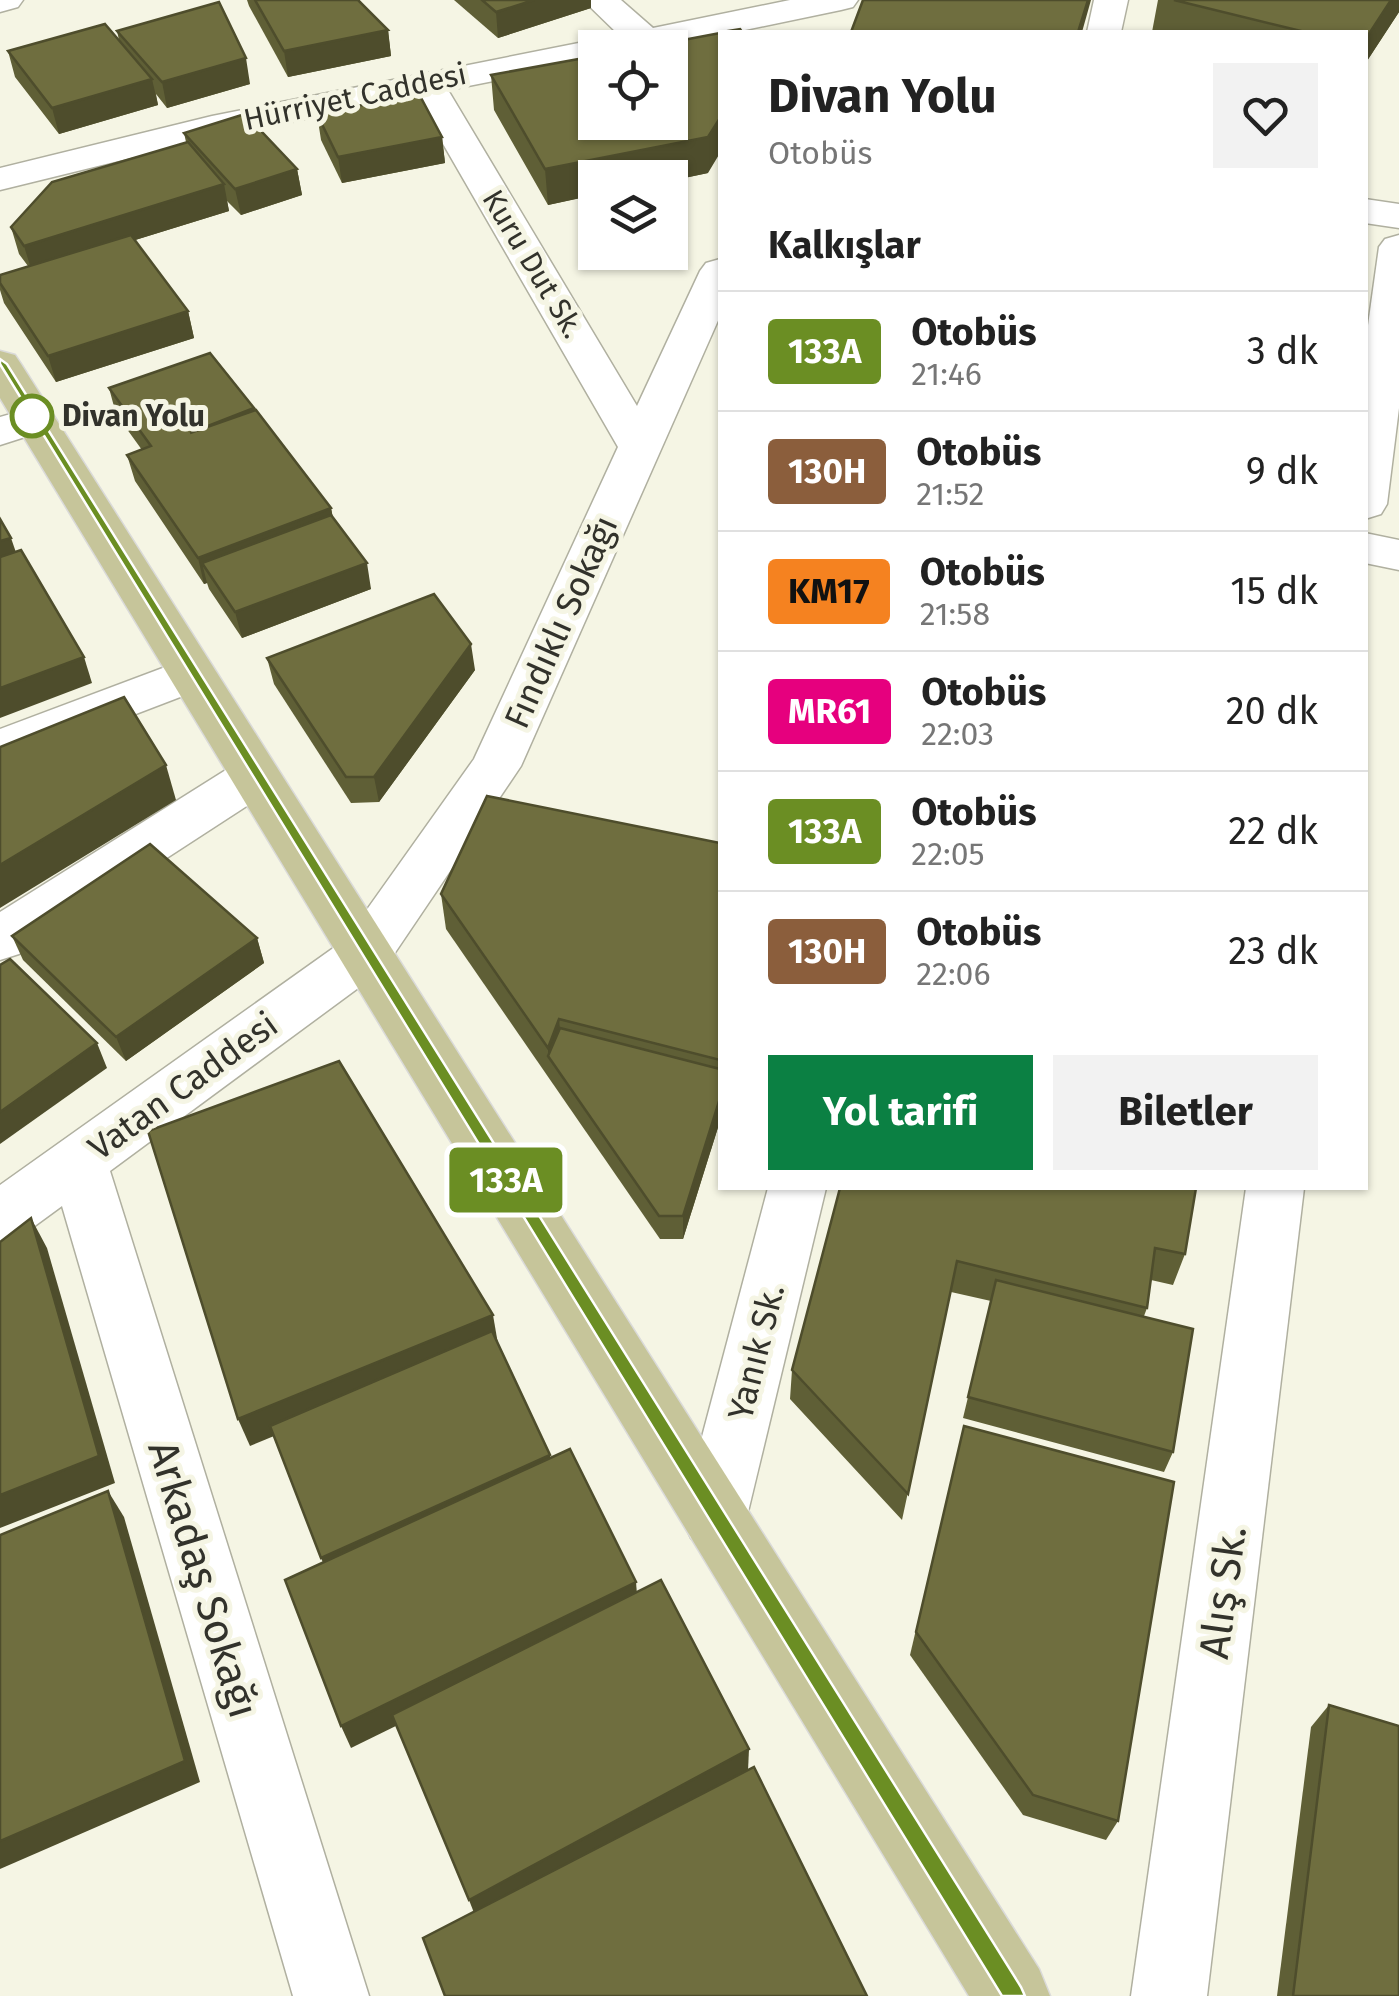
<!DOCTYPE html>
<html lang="tr">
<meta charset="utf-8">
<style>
body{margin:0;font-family:"Fira Sans",sans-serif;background:#f2f2f2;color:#222;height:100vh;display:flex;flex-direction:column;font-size:38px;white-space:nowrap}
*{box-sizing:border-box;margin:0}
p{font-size:32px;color:#767676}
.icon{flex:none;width:55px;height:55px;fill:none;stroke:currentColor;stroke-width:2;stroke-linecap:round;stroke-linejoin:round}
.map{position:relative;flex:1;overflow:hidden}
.details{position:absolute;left:718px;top:30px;width:650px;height:1160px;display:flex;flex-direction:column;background:#fff;border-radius:0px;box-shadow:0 2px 8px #0004}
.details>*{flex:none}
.badge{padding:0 20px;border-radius:8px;font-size:35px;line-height:65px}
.buttons{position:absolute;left:578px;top:30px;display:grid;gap:20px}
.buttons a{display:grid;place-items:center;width:110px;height:110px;border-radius:0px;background:#fff;box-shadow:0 2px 8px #0004;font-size:50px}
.map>.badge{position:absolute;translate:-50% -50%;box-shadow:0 0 0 5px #fff}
h2{padding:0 50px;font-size:38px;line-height:90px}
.round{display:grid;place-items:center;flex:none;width:105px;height:105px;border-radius:0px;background:#f2f2f2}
.overview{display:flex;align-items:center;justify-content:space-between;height:170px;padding:0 50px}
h1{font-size:48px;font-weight:700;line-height:75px}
.button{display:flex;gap:20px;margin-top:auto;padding:20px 50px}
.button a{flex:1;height:115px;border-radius:0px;background:#0b8043;color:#fff;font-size:40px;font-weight:700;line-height:115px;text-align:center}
.button a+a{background:#f2f2f2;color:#222}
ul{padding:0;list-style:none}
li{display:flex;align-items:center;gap:30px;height:120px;padding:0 50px;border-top:2px solid #e0e0e0}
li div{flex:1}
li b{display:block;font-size:38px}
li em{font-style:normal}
li .badge{min-width:110px;font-weight:700;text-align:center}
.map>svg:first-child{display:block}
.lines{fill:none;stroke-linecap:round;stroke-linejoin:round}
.minor-casing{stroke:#b0b0a0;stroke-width:3}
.major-casing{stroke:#dadad9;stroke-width:3}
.minor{fill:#fff;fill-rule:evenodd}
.major{fill:#c6c59a;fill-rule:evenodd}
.wall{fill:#5f5f36}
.shaded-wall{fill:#4e4d2c}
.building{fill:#6f6e3f;stroke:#4e4d2c;stroke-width:2.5}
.line{fill:#6b8e23;stroke:#fff;stroke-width:2.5}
.stop-dot{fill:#fff;stroke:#6b8e23;stroke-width:5}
.labels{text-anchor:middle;stroke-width:10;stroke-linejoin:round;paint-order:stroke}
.far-street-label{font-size:30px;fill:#32322b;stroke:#f5f5e4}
.far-stop-label{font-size:30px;font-weight:bold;fill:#32322b;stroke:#f5f5e4;text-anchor:start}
.street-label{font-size:35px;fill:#32322b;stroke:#f5f5e4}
.near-street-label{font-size:42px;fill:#32322b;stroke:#f5f5e4}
</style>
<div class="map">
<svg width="1399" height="1996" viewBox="0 0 1399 1996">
<rect width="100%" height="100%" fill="#f5f5e4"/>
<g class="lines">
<g class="minor-casing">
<g id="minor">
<path d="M0 0H23L18 7 0 12Z"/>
<path d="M583 0H621L653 28 790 0H858L853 7 841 10 659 48H595V61L448 90 637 406 700 271 706 263 720 259V316L521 766 384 969 110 1171 369 1996H293L62 1206 21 1236 0 1244V1185L346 939 474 759 618 447 416 97 212 138 0 190V168L212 116 619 35Z"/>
<path d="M1094 0H1128L1121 32H1087Z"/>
<path d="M1365 199 1399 204V228L1365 223Z"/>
<path d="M1399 235V408L1387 504 1381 514 1365 519V347L1379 247 1385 239Z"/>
<path d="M35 407 50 411 56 420 50 429 0 445V417Z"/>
<path d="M1365 533 1399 540V570L1365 563Z"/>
<path d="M192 657 209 662 216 674 209 686 0 766V729Z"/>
<path d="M255 758 273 763 280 776 273 789 19 954 0 960V912L237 763Z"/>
<path d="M768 1188H826L747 1516 737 1538 714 1547 691 1538 681 1516Z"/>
<path d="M1246 1188H1304L1207 1996H1131Z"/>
</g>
</g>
<g class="major-casing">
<path id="major" d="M0 351 15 355 21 364 1039 1969 1050 1996H969L0 398Z"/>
</g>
<use href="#minor" class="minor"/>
<use href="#major" class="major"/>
</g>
<g class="wall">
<path d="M247 0H358L388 30 391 56 288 77 249 6Z"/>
<path d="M454 0H591V8L498 38Z"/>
<path d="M1158 0H1399V12L1365 64V32H1152Z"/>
<path d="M117 31 250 84 167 108 156 94 158 105 59 134 15 77 8 51 119 40Z"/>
<path d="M491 75 708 173 670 181V178L548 205 494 110Z"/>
<path d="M317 114 442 137 445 163 342 183 321 140Z"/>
<path d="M184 133 297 169 302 195 241 215 227 201 229 211 135 240 188 311 194 338 56 382 4 303 0 290V275L28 266 19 254 11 227 186 142Z"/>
<path d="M109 388 254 408 331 508 333 518 371 589 242 638 209 589 207 583 204 584 135 481 127 455 142 450 116 414Z"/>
<path d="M267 658 475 670 379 802 351 803 274 684Z"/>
<path d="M720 843V1121L683 1239H660L446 929 441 894Z"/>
<path d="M12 936 257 938 264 963 126 1061 23 960Z"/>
<path d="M840 1188 1185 1254 1173 1285 1151 1280 1147 1308 1144 1316 1173 1452 1164 1472 963 1418 991 1301 951 1292 902 1520 790 1399 792 1370Z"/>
<path d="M964 1426 1118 1821 1106 1840 1023 1815 910 1655Z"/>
<path d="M1329 1705 1399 1996H1277L1311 1727Z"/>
</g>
<g class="shaded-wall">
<path d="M534 0H591V8L498 38 496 12Z"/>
<path d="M1088 0H1091L1082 32H1078Z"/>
<path d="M1391 0H1399V12L1365 64V40Z"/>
<path d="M388 30 391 56 288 77 284 51Z"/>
<path d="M246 58 250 84 167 108 162 82Z"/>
<path d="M152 79 158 105 59 134 52 108Z"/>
<path d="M720 118V153L708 173 670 181V178H595V195L548 205 545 169Z"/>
<path d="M442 137 445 163 342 183 338 157Z"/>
<path d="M297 169 302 195 241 215 235 189Z"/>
<path d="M224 184 229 211 32 272 24 246Z"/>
<path d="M188 311 194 338 56 382 48 356Z"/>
<path d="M331 508 336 535 202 563 207 583 204 584 198 558Z"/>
<path d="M11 538 20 564 0 571V541Z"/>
<path d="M367 563 371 589 242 638 235 612Z"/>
<path d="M471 644 475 670 379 802 374 777Z"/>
<path d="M84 657 92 683 0 718V688Z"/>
<path d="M166 765 176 800 0 908V865Z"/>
<path d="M257 938 264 963 126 1061 116 1037Z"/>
<path d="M559 1019 562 1052 548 1056V1048Z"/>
<path d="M97 1043 107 1068 0 1144V1112Z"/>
<path d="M720 1098V1121L683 1239V1216Z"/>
<path d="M31 1218 47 1248 115 1483 0 1528V1495Z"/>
<path d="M493 1315 498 1344 250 1446 238 1419Z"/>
<path d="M550 1455 552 1475 329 1576 321 1558Z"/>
<path d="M108 1491 124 1517 200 1782 0 1869V1841Z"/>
<path d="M636 1582 638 1607 351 1748 341 1726Z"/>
<path d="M749 1749 748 1771 476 1918 469 1900Z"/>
</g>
<g class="building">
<path d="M255 0H358L388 30 284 51Z"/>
<path d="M482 0H534L496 12Z"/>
<path d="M863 0H1088L1078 32H851Z"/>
<path d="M1174 0H1391L1365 40V32H1305Z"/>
<path d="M219 2 246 58 162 82 117 31Z"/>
<path d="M105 24 152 79 52 108 8 51Z"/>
<path d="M740 29 742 32H722Z"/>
<path d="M720 33V118L708 137 545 169 491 75 595 56V122H670V48H641Z"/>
<path d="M419 94 442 137 338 157 317 114Z"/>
<path d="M245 114 297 169 235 189 184 133Z"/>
<path d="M188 142 224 184 24 246 11 227 52 182Z"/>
<path d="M131 235 188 311 48 356 0 283V275Z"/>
<path d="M210 353 254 408 190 433 256 410 331 508 198 558 127 455 151 446 109 388Z"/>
<path d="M331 515 367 563 235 612 202 563Z"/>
<path d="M0 519 11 538 0 541Z"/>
<path d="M21 550 84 657 0 688V557Z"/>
<path d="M434 594 471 644 374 777H346L267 658Z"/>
<path d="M124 697 166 765 0 865V747Z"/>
<path d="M487 796 720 843V1060L559 1019 548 1048 441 894Z"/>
<path d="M150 844 257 938 116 1037 12 936Z"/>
<path d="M10 959 97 1043 0 1112V965Z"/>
<path d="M560 1028 720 1069V1098L683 1216H659L548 1056Z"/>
<path d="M339 1061 493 1315 238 1419 148 1131Z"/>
<path d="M840 1188H1196L1185 1254 1155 1248 1147 1308 957 1261 908 1494 792 1370Z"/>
<path d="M31 1218 99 1456 0 1495V1242Z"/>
<path d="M996 1280 1193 1329 1173 1452 968 1397Z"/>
<path d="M492 1331 550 1455 321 1558 270 1426Z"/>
<path d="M964 1426 1174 1482 1118 1821 1033 1795 916 1632Z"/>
<path d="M570 1449 636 1582 341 1726 285 1580Z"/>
<path d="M108 1491 185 1761 0 1841V1535Z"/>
<path d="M661 1580 749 1749 469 1900 392 1715Z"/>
<path d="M1329 1705 1399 1726V1996H1293Z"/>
<path d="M754 1767 867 1996H445L423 1938Z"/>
</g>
<path class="line" d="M0 359 7 364 1021 1987 1025 1996H1002L0 364Z"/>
<circle class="stop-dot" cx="32" cy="416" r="20"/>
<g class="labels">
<g class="far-street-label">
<text transform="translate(355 97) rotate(-12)" y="10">Hürriyet Caddesi</text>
<text transform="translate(533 264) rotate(59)" y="10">Kuru Dut Sk.</text>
</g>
<g class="far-stop-label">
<text x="62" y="426">Divan Yolu</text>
</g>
<g class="street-label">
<text transform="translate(561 622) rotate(-66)" y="12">Fındıklı Sokağı</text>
<text transform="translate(183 1086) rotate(-36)" y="12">Vatan Caddesi</text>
<text transform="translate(756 1352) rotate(-76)" y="12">Yanık Sk.</text>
</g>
<g class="near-street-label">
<text transform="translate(204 1579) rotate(73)" y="15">Arkadaş Sokağı</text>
<text transform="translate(1222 1592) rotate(-82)" y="15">Alış Sk.</text>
</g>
</g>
</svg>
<div class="buttons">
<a><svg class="icon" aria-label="locate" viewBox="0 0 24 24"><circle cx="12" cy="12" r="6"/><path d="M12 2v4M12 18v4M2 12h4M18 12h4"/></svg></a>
<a><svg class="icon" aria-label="layers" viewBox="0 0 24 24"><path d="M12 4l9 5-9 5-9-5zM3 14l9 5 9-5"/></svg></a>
</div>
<b class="badge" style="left:506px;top:1180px;background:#6b8e23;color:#fff">133A</b>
<section class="details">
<div class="overview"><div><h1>Divan Yolu</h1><p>Otobüs</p></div><a class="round"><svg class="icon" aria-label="heart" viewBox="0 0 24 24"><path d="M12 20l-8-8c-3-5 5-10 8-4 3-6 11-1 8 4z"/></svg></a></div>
<h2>Kalkışlar</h2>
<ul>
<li><span class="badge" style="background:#6b8e23;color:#fff">133A</span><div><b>Otobüs</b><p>21:46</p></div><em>3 dk</em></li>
<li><span class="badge" style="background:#8b5e3c;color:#fff">130H</span><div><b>Otobüs</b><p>21:52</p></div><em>9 dk</em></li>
<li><span class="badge" style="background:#f58220;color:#111">KM17</span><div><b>Otobüs</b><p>21:58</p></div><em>15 dk</em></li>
<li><span class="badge" style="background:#e6007e;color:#fff">MR61</span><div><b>Otobüs</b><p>22:03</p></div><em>20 dk</em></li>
<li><span class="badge" style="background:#6b8e23;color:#fff">133A</span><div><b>Otobüs</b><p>22:05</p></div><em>22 dk</em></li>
<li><span class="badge" style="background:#8b5e3c;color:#fff">130H</span><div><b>Otobüs</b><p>22:06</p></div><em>23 dk</em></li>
</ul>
<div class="button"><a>Yol tarifi</a><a>Biletler</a></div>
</section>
</div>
